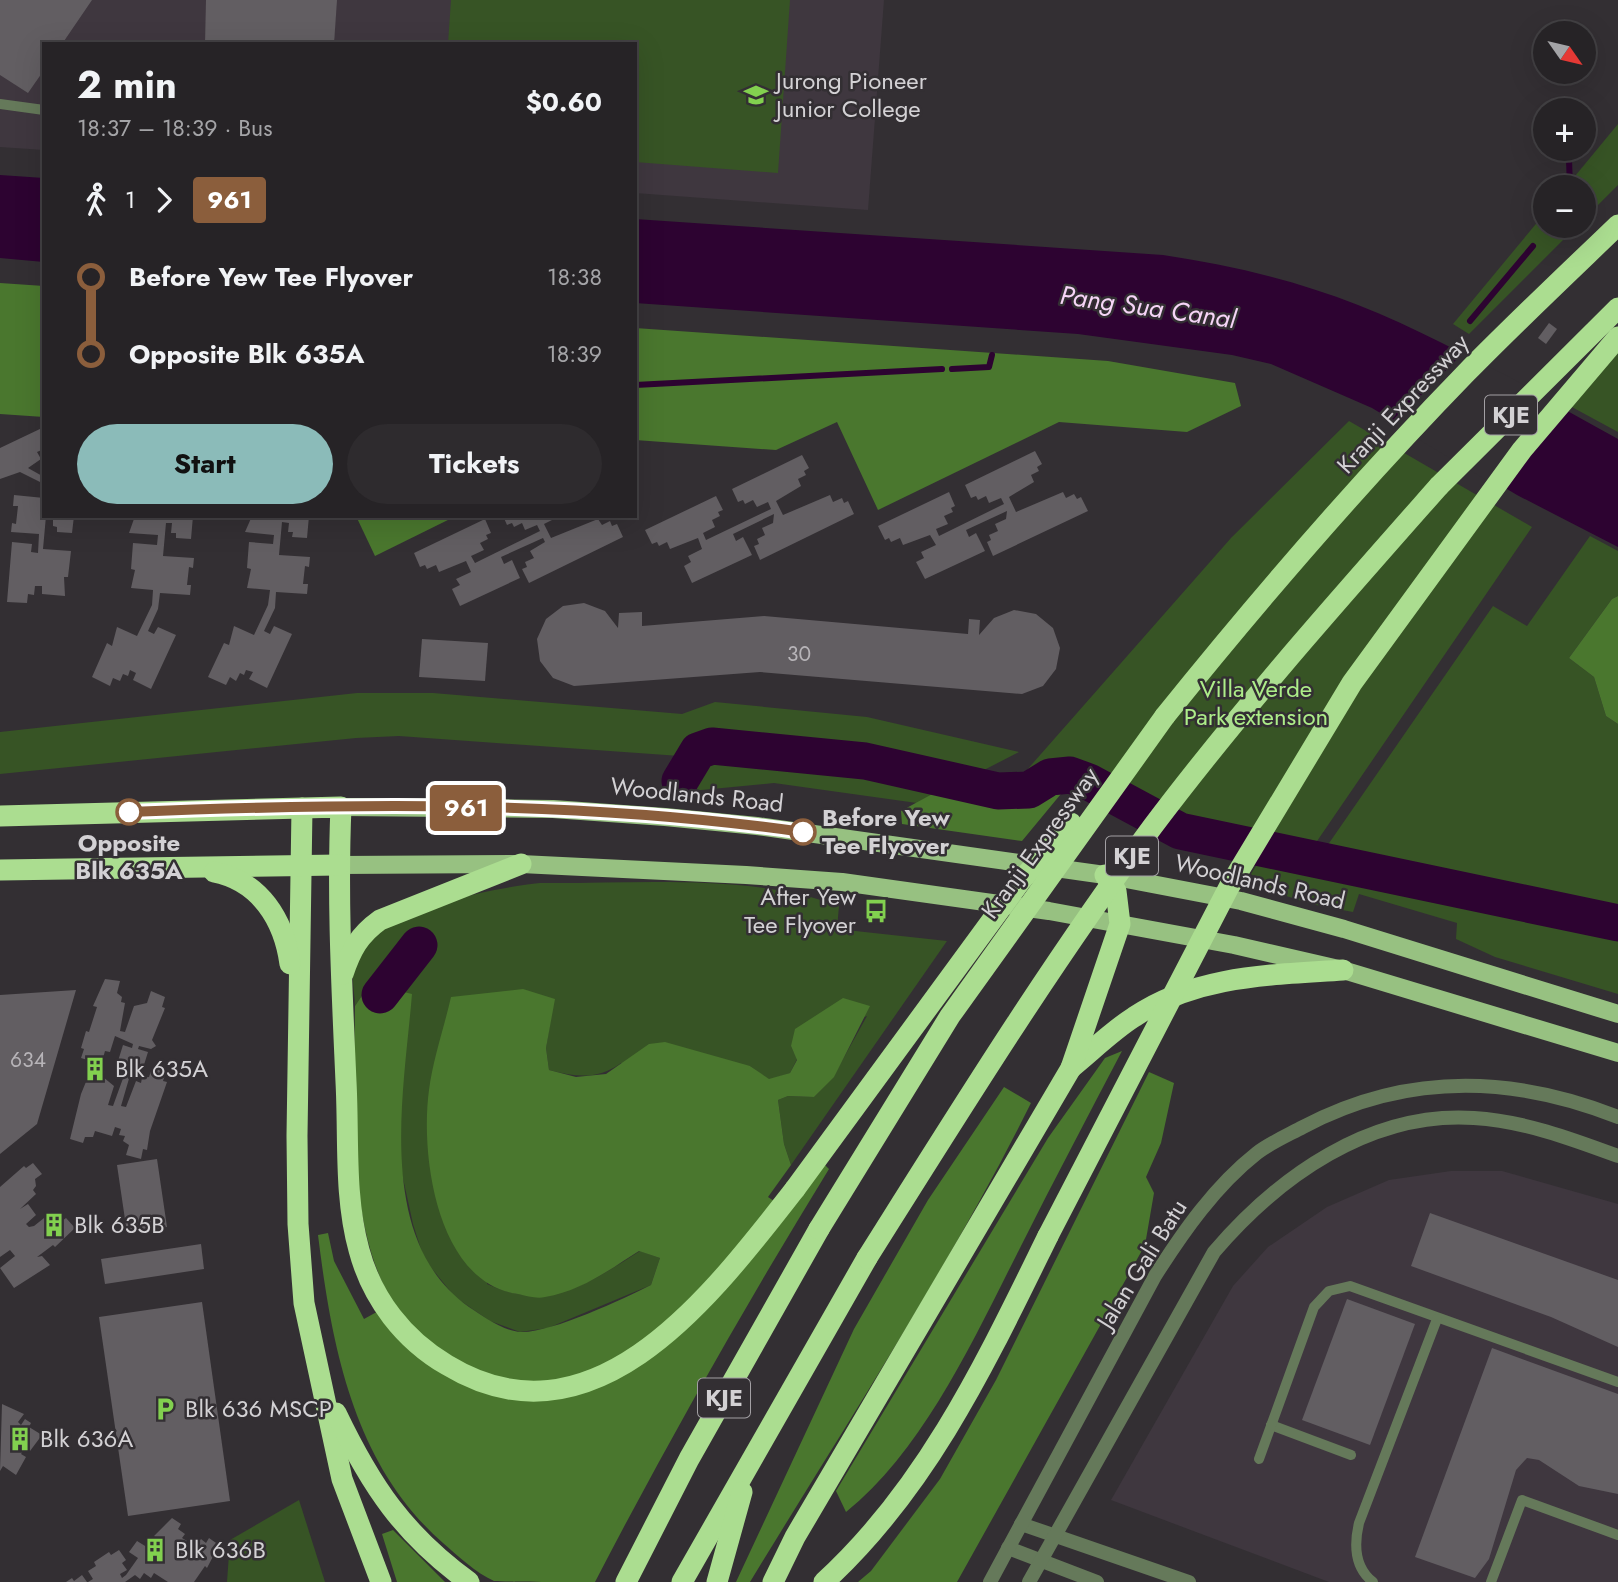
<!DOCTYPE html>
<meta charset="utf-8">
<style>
body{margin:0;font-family:Jost,sans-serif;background:#2e2b2e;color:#f1f3f6;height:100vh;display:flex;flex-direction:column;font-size:26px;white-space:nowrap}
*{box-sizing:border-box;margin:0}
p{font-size:23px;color:#a4a4a7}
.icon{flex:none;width:38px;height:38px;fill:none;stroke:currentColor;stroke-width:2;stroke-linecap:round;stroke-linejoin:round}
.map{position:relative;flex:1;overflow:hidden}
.drawer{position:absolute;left:42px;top:42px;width:595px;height:476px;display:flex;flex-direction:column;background:#262326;border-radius:0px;box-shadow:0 7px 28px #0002,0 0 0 2px #424043}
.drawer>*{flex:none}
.badge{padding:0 14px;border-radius:5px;font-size:24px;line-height:46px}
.needle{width:46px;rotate:124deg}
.tools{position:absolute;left:1533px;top:21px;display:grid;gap:14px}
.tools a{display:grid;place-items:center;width:63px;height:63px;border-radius:50%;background:#262326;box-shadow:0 7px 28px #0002,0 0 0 2px #424043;font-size:35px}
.map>.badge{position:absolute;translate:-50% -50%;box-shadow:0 0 0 4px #fff}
.legs{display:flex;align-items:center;gap:10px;height:77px;padding:0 35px;font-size:23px}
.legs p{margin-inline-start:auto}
.head{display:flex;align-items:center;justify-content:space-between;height:119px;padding:0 35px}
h1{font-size:38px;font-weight:700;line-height:52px}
.button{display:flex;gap:14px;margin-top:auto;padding:14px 35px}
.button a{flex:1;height:80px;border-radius:42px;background:#8bbbb9;color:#111;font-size:28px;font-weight:700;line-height:80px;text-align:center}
.button a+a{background:#2e2b2e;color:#f1f3f6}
ul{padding:0 35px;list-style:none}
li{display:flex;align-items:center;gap:24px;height:77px;font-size:26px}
li i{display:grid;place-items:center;width:10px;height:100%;margin:0 9px;background:currentColor}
li i::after{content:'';width:18px;height:18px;margin:-9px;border:5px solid;border-radius:50%;background:#262326}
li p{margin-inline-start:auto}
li:first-child i{background:linear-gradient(#0000 50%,currentColor 0)}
li:last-child i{background:linear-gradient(currentColor 50%,#0000 0)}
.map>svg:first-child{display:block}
.built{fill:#3f373f}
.green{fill:#375425}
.forest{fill:#4a772e}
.water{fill:#2d0331}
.pier{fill:#332f33}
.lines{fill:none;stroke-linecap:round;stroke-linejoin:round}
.stream{stroke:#2d0331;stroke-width:6}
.river{stroke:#2d0331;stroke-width:37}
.building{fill:#625e62}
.lane{stroke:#65795a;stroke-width:10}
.street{stroke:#65795a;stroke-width:14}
.primary{stroke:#97c181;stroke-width:18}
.highway{stroke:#abdd90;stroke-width:21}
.highway-bridge{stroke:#abdd90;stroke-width:21}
.line-1-casing{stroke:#fff;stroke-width:16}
.line-1{stroke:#8b5e3c;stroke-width:10}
.stop-1-dot{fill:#fff;stroke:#8b5e3c;stroke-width:3.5}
.labels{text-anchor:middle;stroke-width:5;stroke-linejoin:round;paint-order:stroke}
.number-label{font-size:21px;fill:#b7b4b8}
.shield{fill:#332f33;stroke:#a3a0a4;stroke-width:2}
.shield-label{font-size:23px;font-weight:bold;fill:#d3d1d4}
.poi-label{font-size:24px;fill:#d3d1d4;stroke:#332f33;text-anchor:start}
.street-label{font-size:24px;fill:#d3d1d4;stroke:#332f33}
.park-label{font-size:24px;fill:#aded89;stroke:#332f33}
.stop-label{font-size:24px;font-weight:bold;fill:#d3d1d4;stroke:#332f33;text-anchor:start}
.water-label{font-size:26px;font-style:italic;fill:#f6d5f7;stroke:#332f33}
</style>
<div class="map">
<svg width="1618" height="1582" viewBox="0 0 1618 1582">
<rect width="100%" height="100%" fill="#332f33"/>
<g class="built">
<path d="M0 0H884L868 210 635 193V44H44V150L0 147Z"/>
<path d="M1451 1171H1502L1618 1204V1582H1329L1111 1500 1233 1286 1268 1247 1327 1207 1389 1180Z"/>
</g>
<g class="green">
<path d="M451 0H790L778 173 635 162V44H448Z"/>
<path d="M1618 124V185L1584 219V187H1566Z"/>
<path d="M1545 213V226H1577L1469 334 1453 324Z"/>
<path d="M1618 351V432L1570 406Z"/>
<path d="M1349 421 1532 527 1313 847 1184 819 1090 766 1065 759 1048 762 1026 771 1231 538Z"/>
<path d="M1590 536 1618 551V596L1612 599 1569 658 1594 677 1606 716 1618 724V909L1325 849 1493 606 1527 626Z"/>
<path d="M357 693H433L682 714 715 702 867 717 1019 752 984 770 860 747 720 732 690 742 680 756 399 736 356 738 0 774V732Z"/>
<path d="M725 752 864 769 964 792 934 793 917 803 774 783 691 791 712 757Z"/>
<path d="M1262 856 1618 932V994L1495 957 1456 939 1457 923 1359 894 1353 912 1311 904 1274 892 1251 874Z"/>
<path d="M540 883C634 884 751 873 839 906L837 929 947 941 791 1165 784 1144 778 1100 788 1096 814 1097 833 1077 867 1016 791 1046 797 1059 790 1073 769 1080 750 1066 621 1063C598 1080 576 1077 549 1070L546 1048 554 999 487 1284C548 1312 588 1284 640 1251L660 1258 651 1285 548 1328 520 1332 490 1321 455 1297 424 1259 413 1224 401 1169 400 1129 365 991 355 1006C355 994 351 979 354 967 366 911 492 888 540 883Z"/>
<path d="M299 1500 325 1582H227L230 1540Z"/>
</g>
<g class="forest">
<path d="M0 283 44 286V417L0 414Z"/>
<path d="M635 328 1108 361 1235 383 1241 406 1187 432 1059 422 878 510 837 422 776 450 635 440Z"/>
<path d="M356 516H456L375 556Z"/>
<path d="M1618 596V724L1606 716 1594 677 1569 658 1612 599Z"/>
<path d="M1070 783 1022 841 902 824 901 811 934 793 964 792 1019 800 1055 785Z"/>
<path d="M375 985 412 994C404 1093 374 1240 469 1307 484 1317 503 1331 521 1332 551 1333 623 1299 651 1285L660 1258 639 1251C609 1270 581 1291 545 1297 537 1299 527 1296 518 1294 437 1283 420 1156 429 1090 433 1059 444 1028 451 997L523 989 555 999 546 1048 549 1070 576 1077 606 1074 649 1044 665 1042 750 1066 769 1079 790 1073 797 1060 791 1046 795 1029 843 998 870 1006 834 1077 814 1097 788 1096 778 1100 784 1144 791 1165 768 1197 789 1211 824 1164 829 1169C746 1304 668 1441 595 1582 574 1582 510 1582 494 1581 476 1573 457 1555 443 1543 354 1465 332 1348 318 1235L328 1233 334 1261 364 1319 393 1303C345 1223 354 1096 355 1006L365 991Z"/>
<path d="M1122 1051C1088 1116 1054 1180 1021 1246 976 1334 925 1449 846 1512L836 1491 1048 1138 1105 1058Z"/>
<path d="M1149 1072 1174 1083 1161 1143 1146 1177 1154 1193 1145 1245 957 1582H858L871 1571 940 1479 996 1380Z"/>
<path d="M1004 1087 1031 1103C949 1268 846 1424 750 1582H736L854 1329 928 1200Z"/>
<path d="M393 1530 445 1582H397L382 1534Z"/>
</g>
<g class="water">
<path d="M0 175 44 178V262L0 258Z"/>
<path d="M635 219 1163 255C1230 265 1295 280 1358 305 1445 339 1535 394 1618 439V547L1517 495 1372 408 1271 364 1232 355 1078 334 635 303Z"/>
</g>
<path class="pier" d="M1463 353 1567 407 1503 490 1393 424Z"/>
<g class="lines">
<g class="stream">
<path d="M1569 160 1570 187"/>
<path d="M1546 230 1549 226"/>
<path d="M1470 321 1533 246"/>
<path d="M952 369 989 367 992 355"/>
<path d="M635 385 942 369"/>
</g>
<g class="river">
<path d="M680 781 698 751 712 746 865 761 998 791 1029 790 1050 777 1070 775 1089 782 1180 831 1618 923"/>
<path d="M380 995 419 945"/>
</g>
</g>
<g class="building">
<path d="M0 0H92L62 44H44V70L28 93 0 75Z"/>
<path d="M206 0H337L334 44H205Z"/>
<path d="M1549 323 1557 329 1546 344 1538 338Z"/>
<path d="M42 428 44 449 37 452 41 459 28 468 44 477V484L20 472 0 479V448Z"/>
<path d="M1035 451 1042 464 1037 467 1039 471 1031 475 1034 482 1009 497 1016 512 1063 492 1066 498 1074 494 1077 499 1081 497 1088 511 993 556 987 542 991 540 989 535 998 531 995 524 1006 519 1007 511 966 530 969 537 976 533 985 551 925 579 916 562 924 558 921 552 936 545 930 535 903 545 900 538 891 542 889 538 885 540 878 526 949 492 955 506 951 508 953 512 944 516 948 524 936 529 939 536 1004 504 1001 498 989 503 986 496 978 500 976 496 971 498 965 485Z"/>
<path d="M802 455 809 468 804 471 806 475 798 479 801 486 776 501 783 515 830 495 833 502 842 498 844 503 848 501 854 514 760 560 754 546 759 544 757 539 765 535 762 528 773 523 774 514 733 534 736 541 743 537 752 555 692 583 684 566 691 562 688 556 702 549 698 538 670 549 667 542 659 546 657 542 652 544 645 530 716 496 723 510 718 512 720 516 712 520 715 527 703 533 706 540 771 509 768 502 757 507 753 500 745 504 743 500 738 502 732 489Z"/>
<path d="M14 495 44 498 46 516 43 549 71 551 68 577H64L65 596 42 594V586H35L34 595 28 594 27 603 7 602 12 542 32 544 31 552 38 553 39 534 11 532 12 523 16 524 18 506H13Z"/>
<path d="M53 516H74L72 533 57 532V527L53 526Z"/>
<path d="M135 516H193L191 539 176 538V533H171L172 523H166L163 556 194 558 193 568 189 567 187 585H191L190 595 160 593 158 609 148 631 154 634 158 627 176 635 151 689 133 680 136 673 130 670 128 676 123 674 120 681 113 678 110 686 92 677 107 643 112 646 117 627 137 636 152 605 153 590 131 588 135 570 131 569 133 543 157 545 158 535 129 533Z"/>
<path d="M252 516H309L307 538 292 537 293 532H288L289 523 282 522 279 555 310 557 309 567 305 566 303 584H308L307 594 276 592 275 608 264 631 270 634 274 626 292 634 267 688 249 679 253 672 246 670 244 675 240 673 236 681 230 677 226 685 208 677 224 643 229 645 234 626 254 635 268 605 270 590 247 588 251 569 247 568 249 542 273 544 274 535 245 532Z"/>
<path d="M503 516H560L544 524 551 538 598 519 602 525 610 521 612 526 617 524 623 537 529 583 522 569 527 567 525 562 534 558 530 551 545 542 543 538 501 557 504 564 512 560 520 578 460 606 452 589 460 585 456 579 471 572 466 561 439 572 436 565 427 569 425 565 420 567 414 553 485 519 491 533 486 535 488 539 480 543 484 550 471 556 475 563 540 531 537 525 525 530 522 523 514 527 512 523 507 525Z"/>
<path d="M584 603 605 611 618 628 619 613 642 612V626L764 616 968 634 969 619 980 620 979 635 994 618 1014 610 1036 614 1053 628 1060 648 1056 669 1043 686 1022 694 760 672 574 686 553 678 540 661 537 639 546 619 563 606Z"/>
<path d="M422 639 488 643 485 681 419 677Z"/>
<path d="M105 979 120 981 117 993 122 997 121 1002 125 1003 120 1031 125 1032 134 1006 147 1003 151 991 165 997 162 1007 165 1008 152 1040 156 1046 151 1049 139 1046 138 1049 148 1052 143 1068 133 1065 121 1106 126 1107 136 1081 141 1083 142 1078 149 1077 152 1068 166 1072 163 1081 167 1082 150 1131 147 1150 143 1149 141 1159 126 1155 129 1145 123 1141 125 1136 119 1135 121 1129 115 1127 112 1136 95 1131 93 1137H85L83 1143 70 1139 81 1094 92 1067 105 1071 103 1077 114 1086 108 1105 113 1106 126 1070 125 1063 118 1061 123 1045 132 1048 133 1044 115 1036 110 1052 105 1051 103 1058 96 1056 94 1062 81 1058 84 1049 81 1048 86 1031 89 1032 97 1007 93 1006Z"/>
<path d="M76 990 37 1124 0 1154V995Z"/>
<path d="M157 1159 167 1227 127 1233 117 1165Z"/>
<path d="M33 1163 42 1174 35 1179 36 1186 33 1190 36 1194 20 1209 28 1204 36 1215 26 1224 29 1227 34 1226 49 1214 62 1221 66 1218 75 1228 55 1247 53 1245 37 1257 42 1256 50 1265 14 1288 0 1268 15 1256 10 1250 0 1257V1187L24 1166 26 1168Z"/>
<path d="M1430 1213 1618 1280V1347L1551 1317 1411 1266Z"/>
<path d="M201 1244 204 1269 105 1284 101 1259Z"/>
<path d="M1347 1299 1415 1324 1370 1445 1302 1420Z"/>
<path d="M202 1302 230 1501 128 1516 99 1317Z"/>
<path d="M1492 1348 1618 1394V1494L1579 1486 1539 1460 1527 1458 1516 1470 1489 1559 1475 1578 1415 1557Z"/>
<path d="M2 1404 24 1414 18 1422 21 1425 25 1419 31 1423 29 1427 42 1435 30 1451 25 1448 21 1454 26 1457 16 1475 3 1466 0 1471Z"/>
<path d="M172 1518 181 1524 178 1529 185 1534 182 1538 187 1541 180 1550 185 1553 193 1541 197 1544 201 1539 206 1543 209 1538 219 1545 207 1568 205 1566 194 1582H168L154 1573 151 1578 144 1573 140 1579 135 1575 125 1582H88L93 1579 88 1571 96 1566 94 1562 109 1552 111 1555 119 1550 126 1560 122 1563 127 1570 120 1574 122 1578 126 1575 138 1558 129 1552 137 1541 150 1549 157 1539 154 1536Z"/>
<path d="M82 1575 87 1582H66L72 1578 74 1581Z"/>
</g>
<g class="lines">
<g class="lane">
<path d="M0 104 44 110"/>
<path d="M1271 1425 1351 1455"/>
<path d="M1259 1459 1314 1307 1329 1291 1350 1286 1618 1382"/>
<path d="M1373 1582C1354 1567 1354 1544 1359 1523L1437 1319"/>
<path d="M1491 1582 1522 1500 1618 1535"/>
</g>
<g class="street">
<path d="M1021 1524 1189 1582"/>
<path d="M1008 1548 1097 1582"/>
<path d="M990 1582 1155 1276C1183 1232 1215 1186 1257 1153 1270 1143 1288 1135 1303 1127 1405 1073 1512 1075 1618 1117"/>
<path d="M1029 1582 1214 1252C1278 1177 1370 1111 1474 1118 1524 1121 1572 1139 1618 1156"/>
</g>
<g class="primary">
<path d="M341 807 553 809 665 817 757 826 1105 875 1241 901 1344 929 1618 1014"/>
<path d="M339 865 521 864 746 875 842 882 1049 911 1234 945 1343 970 1618 1053"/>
</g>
<g class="highway">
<path d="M1439 486 1618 308"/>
<path d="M1165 716C1260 598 1360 482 1466 373 1516 322 1567 274 1618 225"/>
<path d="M302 808 297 1136 298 1224 304 1303 342 1479 381 1582"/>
<path d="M0 816 341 807C337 899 342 990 346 1082 349 1138 344 1196 359 1250 372 1299 404 1340 447 1365 595 1455 714 1292 795 1189"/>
<path d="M0 870 339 865"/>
<path d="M214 872C260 881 284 920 290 964"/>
<path d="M343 974C351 950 359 935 380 920L521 864"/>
<path d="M1071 1068C1092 1051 1112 1031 1134 1017 1196 975 1271 975 1343 970"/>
<path d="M336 1413C371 1486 403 1534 469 1582"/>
<path d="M626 1582 689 1459 819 1229"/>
<path d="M682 1582 867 1258"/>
<path d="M717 1582 742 1492"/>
<path d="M773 1582 795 1537 1071 1068 1120 924 1116 891 1105 875"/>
<path d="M824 1582C928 1487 987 1360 1048 1236"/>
</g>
<g class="highway-bridge">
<path d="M795 1189 1020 882 1071 823"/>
<path d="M819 1229 950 1016 1165 716"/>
<path d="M1048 1236 1229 887 1352 683 1522 450 1618 337"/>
<path d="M867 1258C959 1112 1050 965 1153 826 1242 708 1341 597 1439 486"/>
</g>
</g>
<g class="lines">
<g class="line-1-casing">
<path id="line-1" d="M129 812C353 803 580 800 803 832"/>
</g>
<use href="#line-1" class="line-1"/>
</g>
<defs>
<g id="university-bare" transform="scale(1.89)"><path d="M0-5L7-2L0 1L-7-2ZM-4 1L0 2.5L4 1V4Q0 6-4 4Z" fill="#82d04f" stroke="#332f33" stroke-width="2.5" paint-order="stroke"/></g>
<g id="bus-bare" transform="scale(1.89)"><path d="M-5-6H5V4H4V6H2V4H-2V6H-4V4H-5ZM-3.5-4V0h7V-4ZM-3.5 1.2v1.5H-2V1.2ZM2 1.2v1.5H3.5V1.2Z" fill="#82d04f" stroke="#332f33" stroke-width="2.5" paint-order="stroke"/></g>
<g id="building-bare" transform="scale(1.89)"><path d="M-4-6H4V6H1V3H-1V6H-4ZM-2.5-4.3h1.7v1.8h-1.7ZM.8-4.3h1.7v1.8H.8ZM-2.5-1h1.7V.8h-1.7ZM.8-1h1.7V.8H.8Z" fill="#82d04f" stroke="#332f33" stroke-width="2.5" paint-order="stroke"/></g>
<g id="parking-bare" transform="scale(1.89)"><path d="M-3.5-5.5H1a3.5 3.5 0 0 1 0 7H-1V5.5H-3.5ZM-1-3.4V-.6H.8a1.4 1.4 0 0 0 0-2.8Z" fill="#82d04f" stroke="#332f33" stroke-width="2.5" paint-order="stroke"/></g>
</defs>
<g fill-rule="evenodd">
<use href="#university-bare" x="756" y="95"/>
<use href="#bus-bare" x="876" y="911"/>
<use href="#building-bare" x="95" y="1069"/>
<use href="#building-bare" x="54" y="1225"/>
<use href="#parking-bare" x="165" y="1409"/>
<use href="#building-bare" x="20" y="1439"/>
<use href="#building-bare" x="155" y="1550"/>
</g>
<g class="stop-1-dot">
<circle cx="129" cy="812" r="12"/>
<circle cx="803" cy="832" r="12"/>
</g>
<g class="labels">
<g class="number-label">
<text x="799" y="661">30</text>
<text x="28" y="1067">634</text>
</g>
<g class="shield">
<rect x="1485" y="395.5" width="52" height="39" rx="5"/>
<rect x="1106" y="836.5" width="52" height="39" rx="5"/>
<rect x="698" y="1378.5" width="52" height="39" rx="5"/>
</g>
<g class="shield-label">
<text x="1511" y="423">KJE</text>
<text x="1132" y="864">KJE</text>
<text x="724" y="1406">KJE</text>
</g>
<g class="poi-label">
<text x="776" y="89">Jurong Pioneer<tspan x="776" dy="28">Junior College</tspan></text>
<text x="856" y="905" text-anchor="end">After Yew<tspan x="856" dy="28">Tee Flyover</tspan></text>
<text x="115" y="1077">Blk 635A</text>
<text x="74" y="1233">Blk 635B</text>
<text x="185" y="1417">Blk 636 MSCP</text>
<text x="40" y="1447">Blk 636A</text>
<text x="175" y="1558">Blk 636B</text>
</g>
<g class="street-label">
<text transform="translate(1403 404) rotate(-47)" y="8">Kranji Expressway</text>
<text transform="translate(697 795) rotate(6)" y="8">Woodlands Road</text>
<text transform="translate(1040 843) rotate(-54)" y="8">Kranji Expressway</text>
<text transform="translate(1260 882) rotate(13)" y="8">Woodlands Road</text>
<text transform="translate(1142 1264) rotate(-58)" y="8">Jalan Gali Batu</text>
</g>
<g class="park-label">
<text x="1256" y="697">Villa Verde<tspan x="1256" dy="28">Park extension</tspan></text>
</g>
<g class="stop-label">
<text x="822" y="826">Before Yew<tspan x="822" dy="28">Tee Flyover</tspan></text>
<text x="129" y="851" text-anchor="middle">Opposite<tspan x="129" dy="28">Blk 635A</tspan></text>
</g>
<g class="water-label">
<text transform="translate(1148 307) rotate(8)" y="9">Pang Sua Canal</text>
</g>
</g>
</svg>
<div class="tools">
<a><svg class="needle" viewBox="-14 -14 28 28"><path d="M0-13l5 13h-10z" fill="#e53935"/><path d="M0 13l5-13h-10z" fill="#a4a4a7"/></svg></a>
<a>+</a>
<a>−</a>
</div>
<b class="badge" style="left:466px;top:808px;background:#8b5e3c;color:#fff">961</b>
<section class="drawer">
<div class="head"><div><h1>2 min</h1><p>18:37 – 18:39 · Bus</p></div><b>$0.60</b></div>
<div class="legs"><svg class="icon" aria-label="walk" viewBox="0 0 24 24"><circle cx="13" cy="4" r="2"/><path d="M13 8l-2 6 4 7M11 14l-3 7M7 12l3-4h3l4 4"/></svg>1<svg class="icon" aria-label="forward" viewBox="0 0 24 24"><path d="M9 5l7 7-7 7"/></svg><b class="badge" style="background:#8b5e3c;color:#fff">961</b></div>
<ul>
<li><i style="color:#8b5e3c"></i><b>Before Yew Tee Flyover</b><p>18:38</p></li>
<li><i style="color:#8b5e3c"></i><b>Opposite Blk 635A</b><p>18:39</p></li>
</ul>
<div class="button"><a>Start</a><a>Tickets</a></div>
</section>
</div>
